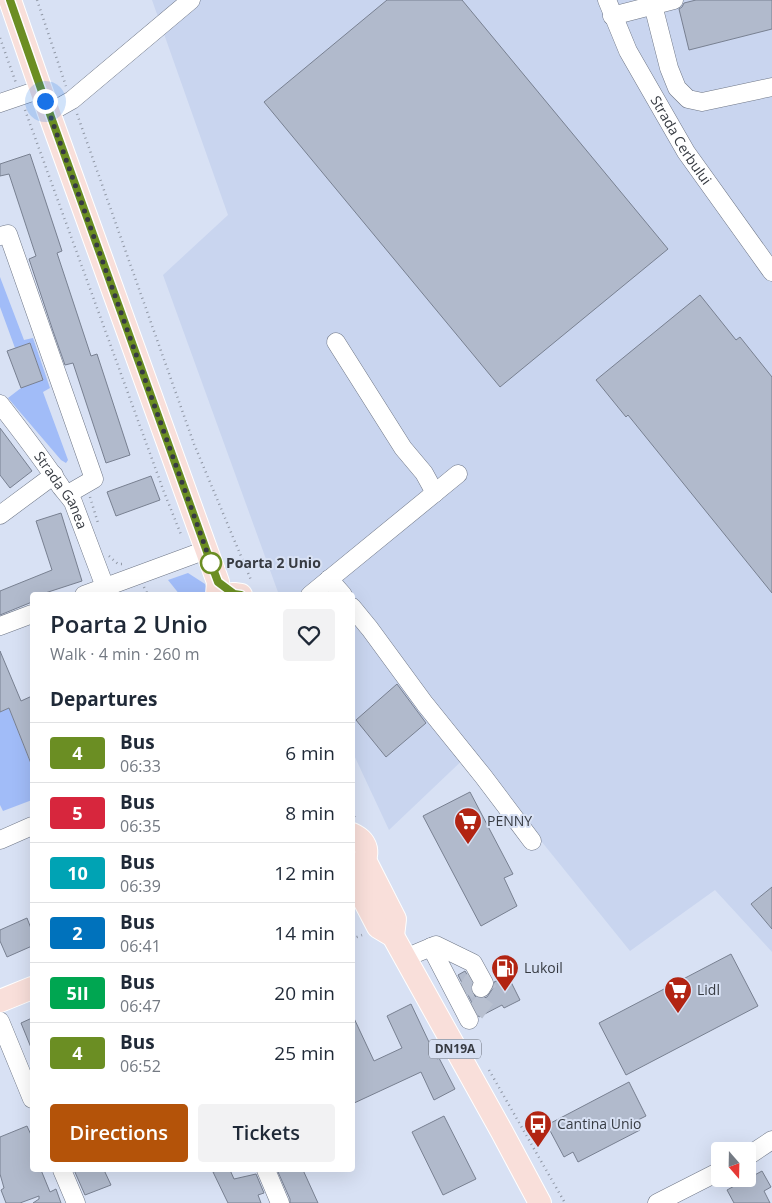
<!DOCTYPE html>
<meta charset="utf-8">
<style>
body{margin:0;font-family:"Open Sans",sans-serif;background:#f2f2f3;color:#1f2937;height:100vh;display:flex;flex-direction:column;font-size:19px;white-space:nowrap}
*{box-sizing:border-box;margin:0}
p{font-size:16px;color:#747a83}
.icon{flex:none;width:28px;height:28px;fill:none;stroke:currentColor;stroke-width:2;stroke-linecap:round;stroke-linejoin:round}
.map{position:relative;flex:1;overflow:hidden}
.drawer{position:absolute;left:30px;top:592px;width:325px;height:580px;display:flex;flex-direction:column;background:#fff;border-radius:5px;box-shadow:0 5px 20px #0002}
.drawer>*{flex:none}
.badge{padding:0 10px;border-radius:4px;font-size:18px;line-height:32px}
.needle{width:32px;rotate:160deg}
.tools{position:absolute;left:711px;top:1142px;display:grid;gap:10px}
.tools a{display:grid;place-items:center;width:45px;height:45px;border-radius:5px;background:#fff;box-shadow:0 5px 20px #0002;font-size:25px}
.you{position:absolute;width:25px;height:25px;margin:-12px;border:4px solid #fff;border-radius:50%;background:#1a73e8;box-shadow:0 0 0 8px #1a73e833}
.map>.badge{position:absolute;translate:-50% -50%;box-shadow:0 0 0 2px #fff}
h2{padding:0 20px;font-size:19px;line-height:45px}
.round{display:grid;place-items:center;flex:none;width:52px;height:52px;border-radius:5px;background:#f2f2f3}
.headline{display:flex;align-items:center;justify-content:space-between;height:85px;padding:0 20px}
h1{font-size:24px;font-weight:600;line-height:38px}
.primary-button{display:flex;gap:10px;margin-top:auto;padding:10px 20px}
.primary-button a{flex:1;height:58px;border-radius:5px;background:#b45309;color:#fff;font-size:20px;font-weight:600;line-height:58px;text-align:center}
.primary-button a+a{background:#f2f2f3;color:#1f2937}
ul{padding:0;list-style:none}
li{display:flex;align-items:center;gap:15px;height:60px;padding:0 20px;border-top:1px solid #e0e1e3}
li div{flex:1}
li b{display:block;font-size:19px}
li em{font-style:normal}
li .badge{min-width:55px;font-weight:700;text-align:center}
.map>svg:first-child{display:block}
.built{fill:#c9d5ef}
.green{fill:#a1bcf8}
.building{fill:#b1bacc;stroke:#788091}
.lines{fill:none;stroke-linecap:round;stroke-linejoin:round}
.minor-tunnel{stroke:#b8c0d0;stroke-width:18;stroke-dasharray:18 9;stroke-linecap:butt}
.minor-casing{stroke:#6e7686;stroke-width:19}
.major-casing{stroke:#fff;stroke-width:24}
.path{stroke:#9198a6;stroke-width:2.5;stroke-dasharray:1 4;stroke-linecap:butt}
.minor{stroke:#fff;stroke-width:18}
.major{stroke:#f9dfda;stroke-width:22}
.line-casing{stroke:#fff;stroke-width:11}
.line{stroke:#6b8e23;stroke-width:8}
.walk{stroke:#373b42;stroke-width:5;stroke-dasharray:0 9}
.stop-dot{fill:#fff;stroke:#6b8e23;stroke-width:2.5}
.labels{text-anchor:middle;stroke-width:4;stroke-linejoin:round;paint-order:stroke}
.shield{fill:#d8e1f4;stroke:#676d77;stroke-width:1}
.shield-label{font-size:12px;font-weight:bold;fill:#373b42}
.street-label{font-size:14px;fill:#373b42;stroke:#d8e1f4}
.stop-label{font-size:14px;font-weight:bold;fill:#373b42;stroke:#d8e1f4;text-anchor:start}
.poi-label{font-size:14px;fill:#373b42;stroke:#d8e1f4;text-anchor:start}
</style>
<div class="map">
<svg width="772" height="1203" viewBox="0 0 772 1203">
<rect width="100%" height="100%" fill="#d8e1f4"/>
<path class="built" d="M152 0H772V952L715 890 630 951 470 753 389 830 353 753 352 595H279L163 275 228 215Z"/>
<g class="green">
<path d="M0 277 24 340 33 338 50 388 43 392 68 460 66 463 61 460 8 398 21 388 43 379 30 343 15 348 0 307Z"/>
<path d="M188 573 205 584 210 595H180L168 580Z"/>
<path d="M9 708 32 767V800L3 811 0 805V712Z"/>
</g>
<g class="building">
<path d="M387 0H462L668 249 500 387 264 102Z"/>
<path d="M696 0H772V29L689 50 679 9 682 7 684 3Z"/>
<path d="M30 154 62 251 57 253 91 356 97 354 130 455 106 463 73 363 65 365 53 331 29 259 36 256 9 174 0 176V164Z"/>
<path d="M700 295 736 340 740 337 772 377V593L628 415 626 417 596 380Z"/>
<path d="M30 343 43 380 21 388 7 351Z"/>
<path d="M0 428 32 471 10 488 0 475Z"/>
<path d="M151 476 160 500 116 516 107 492Z"/>
<path d="M61 513 82 581 39 595H32V602L0 615V591L52 570 36 521Z"/>
<path d="M0 651 21 701 32 696V766L9 708 0 712Z"/>
<path d="M397 684 426 723 386 757 356 720Z"/>
<path d="M470 792 513 874 504 878 517 906 481 926 423 816Z"/>
<path d="M772 887V929L751 904Z"/>
<path d="M27 918 32 931V946L7 957 0 941V930Z"/>
<path d="M731 954 758 1006 626 1075 599 1023Z"/>
<path d="M465 971 472 983 470 987 472 993 476 997 481 999 487 997 493 988 494 982 508 976 520 1000 504 1008 502 1005 479 1017 458 975Z"/>
<path d="M411 1004 437 1059 439 1058 455 1089 434 1100 421 1072 352 1104V1014L374 1061 402 1048 387 1016Z"/>
<path d="M32 1018V1050L21 1023Z"/>
<path d="M629 1082 646 1116 636 1121 640 1130 578 1162 573 1152 564 1157 547 1125Z"/>
<path d="M444 1116 476 1179 443 1195 412 1132Z"/>
<path d="M27 1126 32 1137V1170H41L50 1192 56 1189 61 1203H33L39 1199V1196L20 1203H6L1 1190 4 1188 0 1174V1137Z"/>
<path d="M74 1170H104L111 1185 85 1195Z"/>
<path d="M221 1170H230L234 1179 256 1174 264 1193 258 1195 261 1203H228L213 1172Z"/>
<path d="M284 1170H303L318 1203H290V1199L278 1172Z"/>
<path d="M762 1171 771 1187 764 1191 770 1203H734L727 1190Z"/>
</g>
<g class="lines">
<g class="minor-tunnel">
<path d="M465 993 476 976"/>
<path d="M475 1013 490 993 486 987"/>
</g>
<g class="minor-casing">
<g id="minor">
<path id="s1" d="M607 0 628 51 686 152 772 272"/>
<path d="M653 5 669 68 677 88 688 99 702 102 772 87"/>
<path d="M612 16 674 0"/>
<path d="M0 103 41 89"/>
<path d="M49 113 72 100 191 0"/>
<path d="M0 236 8 234 94 479 68 494"/>
<path d="M336 342 403 448 424 473 435 493"/>
<path id="s2" d="M0 404C21 431 42 458 61 487 65 492 69 496 73 502L105 587"/>
<path d="M0 515 54 475"/>
<path d="M329 579 343 595"/>
<path d="M84 595 206 550"/>
<path d="M310 595 458 474"/>
<path d="M352 607 370 629 425 704 483 776 532 841"/>
<path d="M0 626 32 614"/>
<path d="M0 840 32 826"/>
<path d="M431 947 469 1020"/>
<path d="M405 958 436 945 473 963 484 983 481 988"/>
<path d="M0 1021 32 1099"/>
<path d="M748 1156 772 1140"/>
<path d="M62 1170 76 1203"/>
<path d="M266 1170 280 1203"/>
<path d="M657 1203 720 1171"/>
</g>
</g>
<g class="major-casing">
<g id="major">
<path d="M10 0 49 113 218 582 217 595"/>
<path d="M226 595 234 594 241 595"/>
<path d="M352 834C370 842 371 859 355 870"/>
<path d="M365 860 395 919 393 936"/>
<path d="M352 877 378 927 393 936 502 1132 540 1203"/>
<path d="M0 1001 32 988"/>
</g>
</g>
<g class="path">
<path d="M37 0 66 86"/>
<path d="M0 38 16 83"/>
<path d="M25 110 164 492 182 537"/>
<path d="M77 114 194 444 251 580"/>
<path d="M90 497 98 523"/>
<path d="M109 556 118 564H124"/>
<path d="M144 587 148 595"/>
<path d="M352 812 355 818"/>
<path d="M352 939 362 935"/>
<path d="M489 1070 565 1203"/>
</g>
<use href="#minor" class="minor"/>
<use href="#major" class="major"/>
</g>
<g class="lines">
<g class="line-casing">
<path id="line" d="M10 0 41 89 212 566 218 582 234 594 241 595"/>
</g>
<use href="#line" class="line"/>
<path class="walk" d="M45 101 211 563"/>
</g>
<defs>
<g id="supermarket-pin" transform="scale(1.4375)"><path d="M0 17L-7.5 6A9.5 9.5 0 1 1 7.5 6Z" fill="#b22412" stroke="#d8e1f4"/><path d="M-6-5.5h2.5l.6 2H6L4.5 2H-2.5L-4.4-4H-6ZM-1.5 3.2a1.3 1.3 0 1 0 .1 0ZM3 3.2a1.3 1.3 0 1 0 .1 0Z" fill="#fff"/></g>
<g id="fuel-pin" transform="scale(1.4375)"><path d="M0 17L-7.5 6A9.5 9.5 0 1 1 7.5 6Z" fill="#b22412" stroke="#d8e1f4"/><path d="M-5.5-6h7V0h2V4h1.3V-2.5L3-4.5l.8-.8L6-3V5H2.5V1h-1V6h-7ZM-4.2-4.7v3.2H.2V-4.7Z" fill="#fff"/></g>
<g id="bus-pin" transform="scale(1.4375)"><path d="M0 17L-7.5 6A9.5 9.5 0 1 1 7.5 6Z" fill="#b22412" stroke="#d8e1f4"/><path d="M-5-6H5V4H4V6H2V4H-2V6H-4V4H-5ZM-3.5-4V0h7V-4ZM-3.5 1.2v1.5H-2V1.2ZM2 1.2v1.5H3.5V1.2Z" fill="#fff"/></g>
</defs>
<g fill-rule="evenodd">
<use href="#supermarket-pin" x="468" y="821"/>
<use href="#fuel-pin" x="505" y="968"/>
<use href="#supermarket-pin" x="678" y="990"/>
<use href="#bus-pin" x="538" y="1124"/>
</g>
<circle class="stop-dot" cx="211" cy="563" r="10"/>
<g class="labels">
<rect class="shield" x="429" y="1039.5" width="52" height="19" rx="4"/>
<g class="shield-label">
<text x="455" y="1053">DN19A</text>
</g>
<g class="street-label">
<text dy="5" stroke="none"><textPath href="#s1" startOffset="159">Strada Cerbului</textPath></text>
<text dy="5" stroke="none"><textPath href="#s2" startOffset="106">Strada Ganea</textPath></text>
</g>
<g class="stop-label">
<text x="226" y="568">Poarta 2 Unio</text>
</g>
<g class="poi-label">
<text x="487" y="826">PENNY</text>
<text x="524" y="973">Lukoil</text>
<text x="697" y="995">Lidl</text>
<text x="557" y="1129">Cantina Unio</text>
</g>
</g>
</svg>
<div class="tools">
<a><svg class="needle" viewBox="-14 -14 28 28"><path d="M0-13l5 13h-10z" fill="#e53935"/><path d="M0 13l5-13h-10z" fill="#747a83"/></svg></a>
</div>
<div class="you" style="left:45px;top:101px"></div>
<section class="drawer">
<div class="headline"><div><h1>Poarta 2 Unio</h1><p>Walk · 4 min · 260 m</p></div><a class="round"><svg class="icon" aria-label="heart" viewBox="0 0 24 24"><path d="M12 20l-8-8c-3-5 5-10 8-4 3-6 11-1 8 4z"/></svg></a></div>
<h2>Departures</h2>
<ul>
<li><span class="badge" style="background:#6b8e23;color:#fff">4</span><div><b>Bus</b><p>06:33</p></div><em>6 min</em></li>
<li><span class="badge" style="background:#d7263d;color:#fff">5</span><div><b>Bus</b><p>06:35</p></div><em>8 min</em></li>
<li><span class="badge" style="background:#00a3b4;color:#fff">10</span><div><b>Bus</b><p>06:39</p></div><em>12 min</em></li>
<li><span class="badge" style="background:#0072bc;color:#fff">2</span><div><b>Bus</b><p>06:41</p></div><em>14 min</em></li>
<li><span class="badge" style="background:#00a651;color:#fff">5II</span><div><b>Bus</b><p>06:47</p></div><em>20 min</em></li>
<li><span class="badge" style="background:#6b8e23;color:#fff">4</span><div><b>Bus</b><p>06:52</p></div><em>25 min</em></li>
</ul>
<div class="primary-button"><a>Directions</a><a>Tickets</a></div>
</section>
</div>
